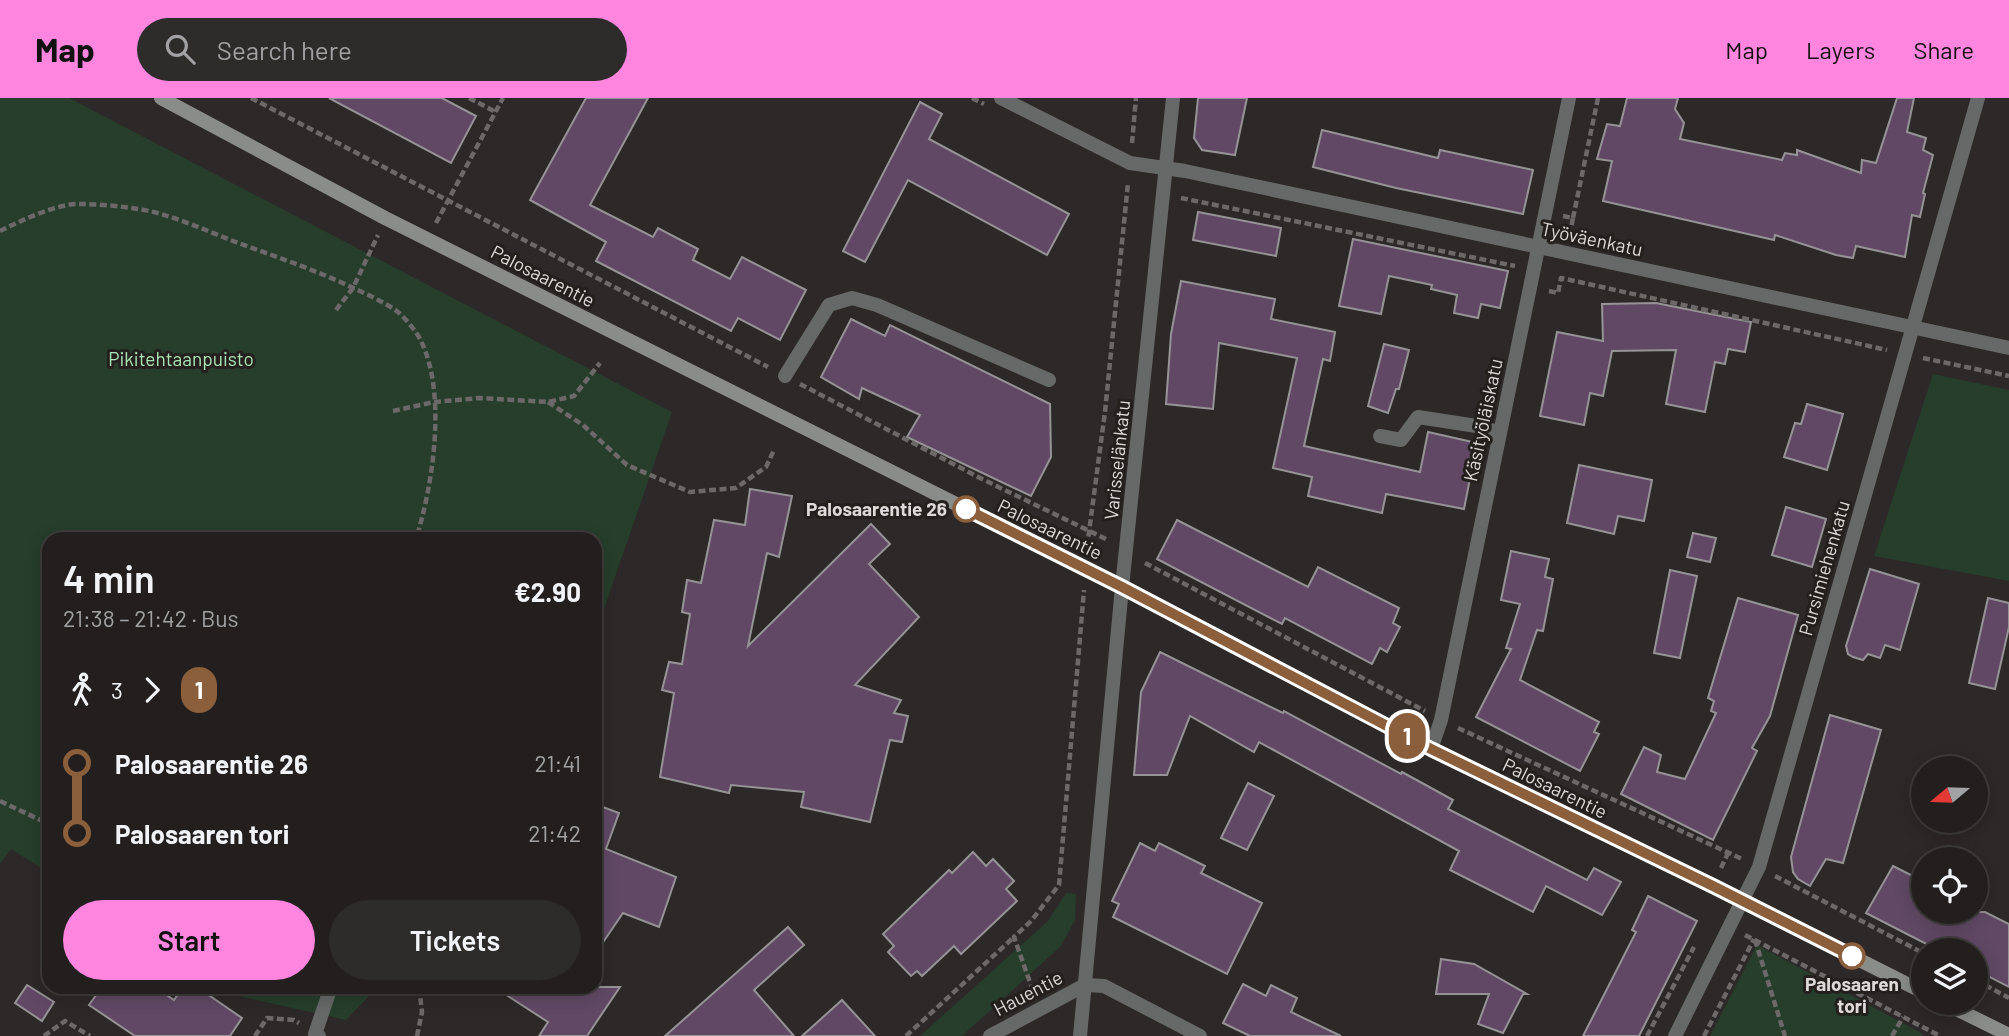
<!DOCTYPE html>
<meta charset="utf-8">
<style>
body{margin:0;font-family:Barlow,sans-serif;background:#2e2c2b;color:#f1f3f6;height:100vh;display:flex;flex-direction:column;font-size:26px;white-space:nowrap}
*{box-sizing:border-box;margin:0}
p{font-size:23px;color:#a2a2a4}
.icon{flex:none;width:38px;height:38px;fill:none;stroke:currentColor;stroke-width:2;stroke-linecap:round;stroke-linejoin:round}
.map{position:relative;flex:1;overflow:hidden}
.side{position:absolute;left:42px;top:434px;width:560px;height:462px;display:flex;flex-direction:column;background:#221f1e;border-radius:21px;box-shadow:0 4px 18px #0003,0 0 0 2px #3f3d3c}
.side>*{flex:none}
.badge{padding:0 14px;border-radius:23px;font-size:24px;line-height:46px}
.needle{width:46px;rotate:251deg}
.tools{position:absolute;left:1911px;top:658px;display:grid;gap:14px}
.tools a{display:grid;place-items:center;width:77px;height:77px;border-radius:50%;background:#221f1e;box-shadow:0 4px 18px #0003,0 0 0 2px #3f3d3c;font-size:35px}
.map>.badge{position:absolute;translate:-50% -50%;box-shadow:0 0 0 4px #fff}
.legs{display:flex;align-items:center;gap:10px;height:77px;padding:0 21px;font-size:23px}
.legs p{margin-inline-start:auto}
.overview{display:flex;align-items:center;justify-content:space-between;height:119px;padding:0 21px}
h1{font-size:38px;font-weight:600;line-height:52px}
.primary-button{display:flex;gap:14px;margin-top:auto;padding:14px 21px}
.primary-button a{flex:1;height:80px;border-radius:42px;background:#ff85df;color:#111;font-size:28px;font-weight:600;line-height:80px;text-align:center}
.primary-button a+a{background:#2e2c2b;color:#f1f3f6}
ul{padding:0 21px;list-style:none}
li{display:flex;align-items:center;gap:24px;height:70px;font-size:26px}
li i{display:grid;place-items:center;width:10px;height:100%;margin:0 9px;background:currentColor}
li i::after{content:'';width:18px;height:18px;margin:-9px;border:5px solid;border-radius:50%;background:#221f1e}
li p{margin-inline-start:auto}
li:first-child i{background:linear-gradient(#0000 50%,currentColor 0)}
li:last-child i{background:linear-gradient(currentColor 50%,#0000 0)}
header{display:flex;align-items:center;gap:42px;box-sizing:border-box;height:98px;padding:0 35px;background:#ff85df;color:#111}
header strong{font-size:33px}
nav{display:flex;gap:38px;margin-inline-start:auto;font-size:24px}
.search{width:490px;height:63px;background:#2e2c2b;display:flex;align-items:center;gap:18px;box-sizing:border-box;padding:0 24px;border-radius:38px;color:#a2a2a4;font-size:26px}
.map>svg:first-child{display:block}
.green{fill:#273e2c}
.building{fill:#614965;stroke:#969396;stroke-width:2}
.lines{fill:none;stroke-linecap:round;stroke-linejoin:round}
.path{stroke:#6d6968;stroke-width:4.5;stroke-dasharray:7 3.5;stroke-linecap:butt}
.service{stroke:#676968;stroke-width:14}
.minor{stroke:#676968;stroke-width:14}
.tertiary{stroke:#676968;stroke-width:14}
.secondary{stroke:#8a8c8a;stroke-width:14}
.line-1-casing{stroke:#fff;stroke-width:16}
.line-1{stroke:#8b5e3c;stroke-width:10}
.stop-1-dot{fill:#fff;stroke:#8b5e3c;stroke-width:3.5}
.labels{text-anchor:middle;stroke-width:6;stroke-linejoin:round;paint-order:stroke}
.street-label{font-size:19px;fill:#dddad9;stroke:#23201e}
.park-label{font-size:19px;fill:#aae3b6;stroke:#23201e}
.stop-label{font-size:19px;font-weight:bold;fill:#dddad9;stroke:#23201e;text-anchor:end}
</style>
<header>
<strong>Map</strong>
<div class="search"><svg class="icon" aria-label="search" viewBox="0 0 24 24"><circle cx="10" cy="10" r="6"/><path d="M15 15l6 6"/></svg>Search here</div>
<nav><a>Map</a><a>Layers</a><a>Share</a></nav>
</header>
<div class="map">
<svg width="2009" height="938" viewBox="0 0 2009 938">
<rect width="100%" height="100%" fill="#2d2928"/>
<g class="green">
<path d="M0 0H69L672 314 595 537V441H49V775L11 751 0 766Z"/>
<path d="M1933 276 2009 292V483L1874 458Z"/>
<path d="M1066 795 1076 796 1075 822 1061 848 962 938H920L1048 823Z"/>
<path d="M1757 847 1923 936 1922 938H1710Z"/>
<path d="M227 889H378L346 922 243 899Z"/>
</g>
<g class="building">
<path d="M329 0H442L476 18 451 65Z"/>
<path d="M586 0H648L590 107 653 139 658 130 698 151 693 162 730 181 742 159 806 192 780 242 738 220 731 233 596 163 606 144 530 102Z"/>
<path d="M1198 0H1247L1235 57 1202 52 1194 40Z"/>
<path d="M1627 0H1678L1675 11 1684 25 1680 41 1782 62 1785 55 1797 57V52L1861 75 1862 62 1876 65 1897 0H1914L1907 34 1926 40 1923 52 1933 57 1923 95 1925 96 1920 119 1912 117 1905 159 1856 148 1853 160 1836 157 1775 137 1774 142 1603 103 1612 63 1597 61 1607 26 1620 28Z"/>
<path d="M920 4 942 16 929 41 1069 116 1047 157 908 82 865 164 843 153Z"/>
<path d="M1322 32 1438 60 1440 52 1533 72 1523 116 1396 90 1313 69Z"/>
<path d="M1198 114 1281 130 1276 158 1193 142Z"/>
<path d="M1353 141 1508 173 1500 210 1481 206 1478 220 1454 215 1457 197 1431 191 1432 187 1389 178 1381 216 1339 208Z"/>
<path d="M1181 183 1275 201 1271 221 1335 234 1330 263 1323 261 1304 348 1420 374 1428 334 1477 345 1464 411 1386 396 1382 415 1308 398 1312 379 1273 370 1297 260 1219 245 1213 311 1166 306 1171 236Z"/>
<path d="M1656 205 1751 224 1745 254 1728 251 1725 266 1715 264 1705 314 1666 306 1676 252 1612 253 1603 298 1590 295 1584 327 1540 318 1557 234 1603 243 1602 206Z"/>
<path d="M851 221 885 238 890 227 1050 306 1051 359 1031 398 907 339 920 317 862 290 859 301 821 279Z"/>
<path d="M1384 246 1409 252 1399 291H1396L1388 315 1368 308Z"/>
<path d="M1807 306 1843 316 1827 372 1784 359 1795 325 1801 326Z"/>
<path d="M1579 367 1652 382 1644 423 1618 418 1614 436 1567 425Z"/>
<path d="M750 391 792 398 779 459 767 455 748 548 871 426 890 446 869 466 919 519 855 587 901 602 894 615 908 618 902 644 890 642 870 724 801 709 804 694 731 687 729 695 660 679 674 595 662 592 669 564 682 566 690 516 682 514 687 482 701 485 714 422 745 427Z"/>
<path d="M1786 409 1826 421 1812 469 1772 457Z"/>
<path d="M1177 422 1308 489 1318 469 1399 510 1393 525 1400 529 1387 554 1380 550 1372 566 1285 520 1282 526 1157 461Z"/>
<path d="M1693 435 1716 440 1710 464 1687 459Z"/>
<path d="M1511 453 1549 461 1545 479 1553 481 1543 533 1537 532 1520 582 1599 624 1594 634 1599 636 1580 673 1476 619 1511 551 1506 550 1520 506 1501 502Z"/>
<path d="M1870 471 1919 486 1900 552 1885 547 1880 560 1868 556 1863 562 1853 559 1848 556 1846 548Z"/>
<path d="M1670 472 1697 478 1680 560 1654 555Z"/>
<path d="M1738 500 1798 517 1770 618 1752 650 1757 653 1713 742 1621 696 1644 649 1661 657 1657 674 1685 681 1716 615 1711 613 1714 603 1708 600Z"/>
<path d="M1988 500 2009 505V529L1995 591 1969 585Z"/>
<path d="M1160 554 1283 615 1284 613 1401 676 1402 674 1453 702 1448 711 1587 782 1594 770 1621 784 1602 817 1546 788 1533 814 1450 772 1459 753 1259 644 1254 654 1190 618 1167 677H1134L1141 594Z"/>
<path d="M1830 617 1881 632 1843 765 1826 761 1810 788 1798 781 1793 774 1791 759Z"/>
<path d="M1248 685 1274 698 1247 752 1221 740Z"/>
<path d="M595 706 619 715 606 751 676 779 659 829 623 815 595 856Z"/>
<path d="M1140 745 1155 753 1159 745 1205 768 1201 775 1262 805 1227 876 1113 819 1119 806 1112 803Z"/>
<path d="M973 754 986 768 993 761 1014 783 1006 791 1017 803 961 856 954 848 922 878 917 873 911 878 888 854 894 848 883 836 949 772 952 775Z"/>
<path d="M1893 768 1923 783V814H1985L2009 826V889L1976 872V852H1938L1866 815Z"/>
<path d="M1648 798 1697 823 1639 938H1583L1636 834 1632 832Z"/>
<path d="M788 829 804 847 754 892 794 938H665Z"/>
<path d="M1441 861 1474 866 1527 896H1523L1503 935 1478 926 1489 896H1436Z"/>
<path d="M1243 886 1266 898 1271 887 1297 900 1291 914 1341 938H1250L1223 925Z"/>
<path d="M27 887 54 904 42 923 15 905Z"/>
<path d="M102 889H155L174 902 183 889H197L242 920 230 938H135L89 907Z"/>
<path d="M494 889H620L587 938H539L548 924Z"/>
<path d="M842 902 875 938H802Z"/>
</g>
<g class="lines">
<g class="path">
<path d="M251 0 768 269"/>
<path d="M469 0 496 14"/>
<path d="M972 0 984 6"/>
<path d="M1132 45 1136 0"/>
<path d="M1181 100 1515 168"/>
<path d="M1563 118 1573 120 1570 135"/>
<path d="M1573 120 1598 0"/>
<path d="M436 125 503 0"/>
<path d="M0 133C20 123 58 105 80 106 99 106 119 108 138 111 167 115 205 132 233 143 271 157 310 170 347 187 364 195 383 203 398 214 406 221 417 234 421 243 447 296 433 387 416 441"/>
<path d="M1549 193 1558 195 1561 180 1887 252"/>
<path d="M336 212 353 190 378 137"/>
<path d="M1923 260 2009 278"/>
<path d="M800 286 982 381 1108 442"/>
<path d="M548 304 583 327 627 367 690 394 736 390 766 369 774 352"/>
<path d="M393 313 434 304 480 300 548 304 574 298 600 265"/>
<path d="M1087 449 1105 314 1128 85"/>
<path d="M1145 465 1425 613"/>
<path d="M1458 630 1742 761"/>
<path d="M0 703 49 726"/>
<path d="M1721 770 1728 755"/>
<path d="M1775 778 1923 855"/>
<path d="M1745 837 1940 938"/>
<path d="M1755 842 1785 938"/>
<path d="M1976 882 2009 900"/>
<path d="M1033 893 1014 839 1031 823 1059 787 1084 492"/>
<path d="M44 938 65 923 90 938"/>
<path d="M255 938 267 920 294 922 299 925"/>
<path d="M417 938 422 914 419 889"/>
<path d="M906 938 1014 839"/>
<path d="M1647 938 1694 849"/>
<path d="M1704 938 1754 841"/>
<path d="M1892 938 1903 919"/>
</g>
<g class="service">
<path d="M785 278 829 207 852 200 877 207 1049 282"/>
<path d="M1380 338 1401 342 1418 319 1483 329 1500 335"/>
</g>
<g class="minor">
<path d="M1001 0 1130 65 1185 73 2009 250"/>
<path d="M1431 651 1441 622 1569 0"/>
<path d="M319 938 315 936 331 889"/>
<path d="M990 938 1085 887 1104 888 1200 938"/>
<path d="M1675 938 1759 769 1978 0"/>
</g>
<path class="tertiary" d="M1080 938 1122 489 1173 0"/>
<g class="secondary">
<path d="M161 0 385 120 1122 489 1431 651 1713 788 1923 894"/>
<path d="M1944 905 2009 937"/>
</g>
</g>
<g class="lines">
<g class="line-1-casing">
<path id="line-1" d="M966 411 1122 489 1431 651 1713 788 1852 858"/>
</g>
<use href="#line-1" class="line-1"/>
</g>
<g class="stop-1-dot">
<circle cx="966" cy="411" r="12"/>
<circle cx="1852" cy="858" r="12"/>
</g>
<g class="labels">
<g class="street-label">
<text transform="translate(1592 141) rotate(12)" y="7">Työväenkatu</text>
<text transform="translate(543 178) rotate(27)" y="7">Palosaarentie</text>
<text transform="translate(1483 322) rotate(-78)" y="7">Käsityöläiskatu</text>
<text transform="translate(1117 362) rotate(-84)" y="7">Varisselänkatu</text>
<text transform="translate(1050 431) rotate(26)" y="7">Palosaarentie</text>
<text transform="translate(1824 470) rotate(-74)" y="7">Pursimiehenkatu</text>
<text transform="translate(1555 690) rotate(26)" y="7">Palosaarentie</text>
<text transform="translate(1028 895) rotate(-28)" y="7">Hauentie</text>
</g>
<g class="park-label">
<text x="181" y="268">Pikitehtaanpuisto</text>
</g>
<g class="stop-label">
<text x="947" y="418">Palosaarentie 26</text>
<text x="1852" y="893" text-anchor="middle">Palosaaren<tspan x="1852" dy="22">tori</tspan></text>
</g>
</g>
</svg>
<div class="tools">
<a><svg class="needle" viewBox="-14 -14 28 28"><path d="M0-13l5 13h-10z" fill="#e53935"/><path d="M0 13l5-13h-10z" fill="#a2a2a4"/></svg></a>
<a><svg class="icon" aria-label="locate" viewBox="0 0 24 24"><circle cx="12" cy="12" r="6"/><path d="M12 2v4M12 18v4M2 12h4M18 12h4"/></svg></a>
<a><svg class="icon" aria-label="layers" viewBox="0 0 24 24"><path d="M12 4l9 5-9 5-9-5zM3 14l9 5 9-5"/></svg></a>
</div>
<b class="badge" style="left:1407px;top:638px;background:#8b5e3c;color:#fff">1</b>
<section class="side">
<div class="overview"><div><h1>4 min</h1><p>21:38 – 21:42 · Bus</p></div><b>€2.90</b></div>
<div class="legs"><svg class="icon" aria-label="walk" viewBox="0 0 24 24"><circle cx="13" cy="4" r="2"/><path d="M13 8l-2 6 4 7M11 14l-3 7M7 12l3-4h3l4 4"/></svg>3<svg class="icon" aria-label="forward" viewBox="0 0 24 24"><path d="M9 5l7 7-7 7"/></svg><b class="badge" style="background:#8b5e3c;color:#fff">1</b></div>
<ul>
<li><i style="color:#8b5e3c"></i><b>Palosaarentie 26</b><p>21:41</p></li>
<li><i style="color:#8b5e3c"></i><b>Palosaaren tori</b><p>21:42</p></li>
</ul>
<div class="primary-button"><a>Start</a><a>Tickets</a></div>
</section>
</div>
